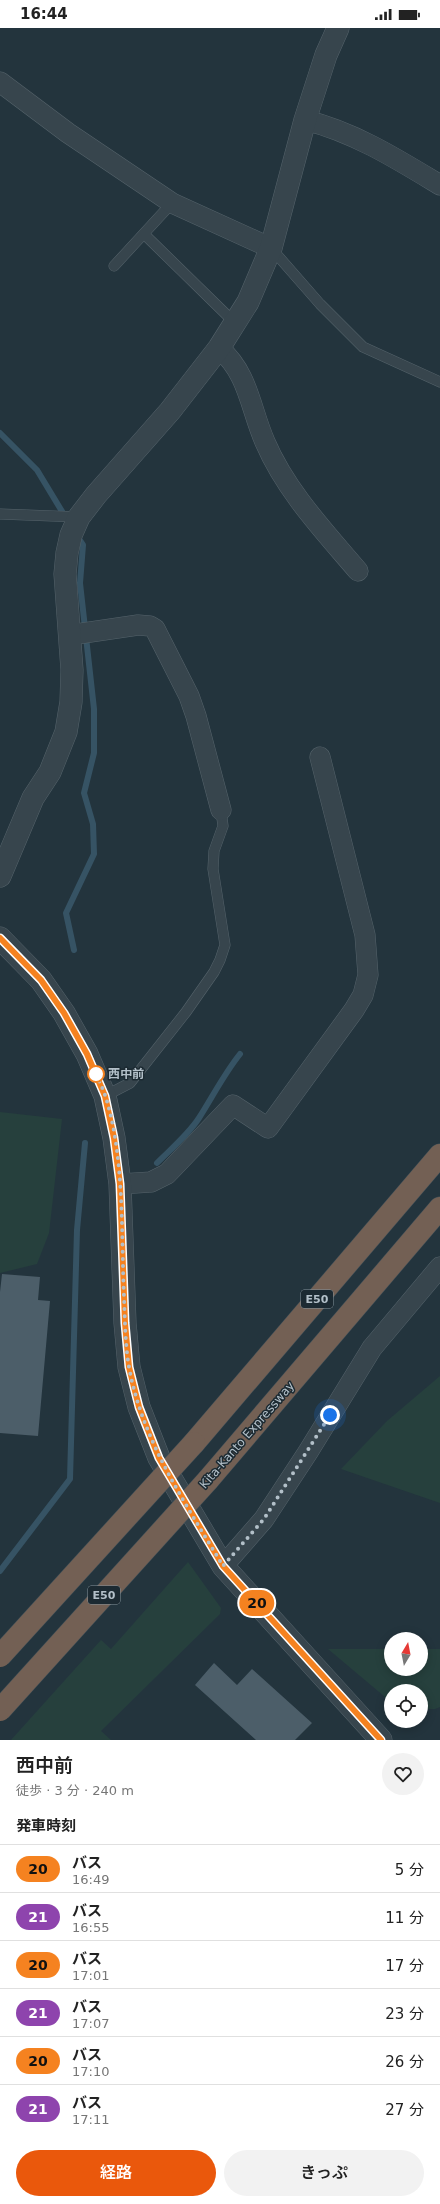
<!DOCTYPE html>
<html lang="ja">
<meta charset="utf-8">
<style>
body{margin:0;font-family:"DejaVu Sans","Noto Sans JP",sans-serif;background:#f2f2f2;color:#222;height:100vh;display:flex;flex-direction:column;font-size:15px;white-space:nowrap}
*{box-sizing:border-box;margin:0}
p{font-size:13px;color:#767676}
.icon{flex:none;width:22px;height:22px;fill:none;stroke:currentColor;stroke-width:2;stroke-linecap:round;stroke-linejoin:round}
.map{position:relative;height:1712px;overflow:hidden}
.sheet{display:flex;flex-direction:column;background:#fff;flex:1}
.sheet>*{flex:none}
.badge{padding:0 8px;border-radius:13px;font-size:14px;line-height:26px}
.needle{width:26px;rotate:10deg}
.buttons{position:absolute;left:384px;top:1604px;display:grid;gap:8px}
.buttons a{display:grid;place-items:center;width:44px;height:44px;border-radius:50%;background:#fff;box-shadow:0 2px 10px #0003;font-size:20px}
.you{position:absolute;width:20px;height:20px;margin:-10px;border:3px solid #fff;border-radius:50%;background:#1a73e8;box-shadow:0 0 0 6px #1a73e833}
.map>.badge{position:absolute;translate:-50% -50%;box-shadow:0 0 0 2px #fff}
h2{padding:0 16px;font-size:15px;line-height:36px}
.round{display:grid;place-items:center;flex:none;width:42px;height:42px;border-radius:21px;background:#f2f2f2}
.overview{display:flex;align-items:center;justify-content:space-between;height:68px;padding:0 16px}
h1{font-size:19px;font-weight:600;line-height:30px}
.primary-button{display:flex;gap:8px;margin-top:auto;padding:8px 16px}
.primary-button a{flex:1;height:46px;border-radius:24px;background:#ea580c;color:#fff;font-size:16px;font-weight:600;line-height:46px;text-align:center}
.primary-button a+a{background:#f2f2f2;color:#222}
ul{padding:0;list-style:none}
li{display:flex;align-items:center;gap:12px;height:48px;padding:0 16px;border-top:1px solid #e0e0e0}
li div{flex:1}
li b{display:block;font-size:15px}
li em{font-style:normal}
li .badge{min-width:44px;font-weight:700;text-align:center}
.status{display:flex;justify-content:space-between;align-items:center;height:28px;padding:0 20px;background:#fff;direction:ltr}
.status svg{height:11px;fill:currentColor}
.map>svg:first-child{display:block}
.green{fill:#26403d}
.lines{fill:none;stroke-linecap:round;stroke-linejoin:round}
.stream{stroke:#365364;stroke-width:6}
.building{fill:#4c5e69}
.service-casing{stroke:#55636b;stroke-width:11}
.minor-casing{stroke:#55636b;stroke-width:21}
.tertiary-casing{stroke:#55636b;stroke-width:23}
.motorway-casing{stroke:#425058;stroke-width:23}
.service{stroke:#37454d;stroke-width:10}
.minor{stroke:#37454d;stroke-width:20}
.tertiary{stroke:#37454d;stroke-width:22}
.motorway{stroke:#736054;stroke-width:22}
.motorway-bridge-casing{stroke:#425058;stroke-width:23;stroke-linecap:butt}
.motorway-bridge{stroke:#736054;stroke-width:22}
.line-casing{stroke:#fff;stroke-width:9}
.line{stroke:#f58220;stroke-width:6}
.walk{stroke:#b3c0c9;stroke-width:4;stroke-dasharray:0 7.2}
.stop-dot{fill:#fff;stroke:#f58220;stroke-width:2}
.labels{text-anchor:middle;stroke-width:3;stroke-linejoin:round;paint-order:stroke}
.shield{fill:#1c2a32;stroke:#86939c;stroke-width:1}
.shield-label{font-size:11px;font-weight:bold;fill:#b3c0c9}
.stop-label{font-size:12px;font-weight:bold;fill:#b3c0c9;stroke:#1c2a32;text-anchor:start}
.street-label{font-size:12px;fill:#b3c0c9;stroke:#1c2a32}
</style>
<div class="status"><b>16:44</b><svg viewBox="0 0 49 12"><path d="M0 12V9h3v3zM5 12V6h3v6zM10 12V3h3v9zM15 12V0h3v12zM26 1h20v11H26zM47 4h2v5h-2z"/></svg></div>
<div class="map">
<svg width="440" height="1712" viewBox="0 0 440 1712">
<rect width="100%" height="100%" fill="#23343d"/>
<g class="green">
<path d="M0 1084 62 1091 49 1205 37 1236 0 1245Z"/>
<path d="M440 1348V1475L341 1441 387 1393Z"/>
<path d="M188 1534 221 1580 220 1586 101 1703 111 1712H11L101 1612 111 1621Z"/>
<path d="M328 1621H391V1641H421V1621H440V1679L435 1681H421V1663H391V1674Z"/>
</g>
<g class="lines">
<g class="stream">
<path d="M0 405 37 442 66 490"/>
<path d="M74 922 66 885 94 826 93 796 84 765 94 725V681L80 555 83 517 77 508"/>
<path d="M157 1135C171 1121 188 1107 199 1090 213 1068 224 1046 240 1026"/>
<path d="M0 1543 70 1451 77 1202 85 1115"/>
</g>
</g>
<g class="building">
<path d="M2 1246 40 1249 38 1272 50 1273 38 1408 0 1405V1264Z"/>
<path d="M214 1635 237 1657 252 1641 312 1695 295 1712H256L195 1657Z"/>
</g>
<g class="lines">
<g class="service-casing">
<g id="service">
<path d="M144 206 235 295"/>
<path d="M271 220 320 276 363 319 440 354"/>
<path d="M114 238 172 175"/>
<path d="M0 486 79 489"/>
<path d="M105 1068 130 1055 186 984 214 944 220 932 225 917 213 841 214 823 223 798 221 782"/>
</g>
</g>
<g class="minor-casing">
<g id="minor">
<path d="M0 54 68 105 172 175 271 220"/>
<path d="M305 92C354 104 397 131 440 157"/>
<path d="M219 320C249 346 250 380 265 414 286 463 324 503 358 543"/>
<path d="M70 607 138 597 150 598 155 601 189 668 196 688 221 782"/>
<path d="M120 1156 151 1154 167 1146 233 1077 268 1100 354 982 363 967 368 947 365 907 320 729"/>
<path d="M223 1538 264 1491 308 1424 372 1320 440 1239"/>
</g>
</g>
<g class="tertiary-casing">
<g id="tertiary">
<path d="M0 848 33 770 50 744 66 704 71 674 72 642 65 546 67 525 71 507 79 489 96 467 170 383 219 320 248 274 271 220 305 92 326 27 338 0"/>
<path d="M0 910 41 952 64 985 87 1026 105 1068 114 1110 120 1156 125 1295 129 1339 139 1379 159 1430 223 1538 381 1712"/>
</g>
</g>
<g class="motorway-casing">
<g id="motorway">
<path d="M194 1415 440 1127"/>
<path d="M208 1452 440 1180"/>
</g>
</g>
<use href="#service" class="service"/>
<use href="#minor" class="minor"/>
<use href="#tertiary" class="tertiary"/>
<use href="#motorway" class="motorway"/>
<g class="motorway-bridge-casing">
<g id="motorway-bridge">
<path d="M0 1628 194 1415"/>
<path d="M0 1682 208 1452"/>
</g>
</g>
<use href="#motorway-bridge" class="motorway-bridge"/>
</g>
<g class="lines">
<g class="line-casing">
<path id="line" d="M0 910 41 952 64 985 87 1026 105 1068 114 1110 120 1156 125 1295 129 1339 139 1379 159 1430 223 1538 381 1712"/>
</g>
<use href="#line" class="line"/>
<path class="walk" d="M96 1046 93 1040C97 1049 102 1058 105 1067 125 1128 121 1206 124 1269 125 1292 125 1316 129 1339 142 1412 185 1475 223 1538L264 1491 330 1387"/>
</g>
<circle class="stop-dot" cx="96" cy="1046" r="8"/>
<g class="labels">
<g class="shield">
<rect x="301" y="1262" width="32" height="18" rx="3"/>
<rect x="88" y="1558" width="32" height="18" rx="3"/>
</g>
<g class="shield-label">
<text x="317" y="1275">E50</text>
<text x="104" y="1571">E50</text>
</g>
<g class="stop-label">
<text x="108" y="1050">西中前</text>
</g>
<g class="street-label">
<text transform="translate(247 1407) rotate(-49)" y="4">Kita-Kanto Expressway</text>
</g>
</g>
</svg>
<div class="buttons">
<a><svg class="needle" viewBox="-14 -14 28 28"><path d="M0-13l5 13h-10z" fill="#e53935"/><path d="M0 13l5-13h-10z" fill="#767676"/></svg></a>
<a><svg class="icon" aria-label="locate" viewBox="0 0 24 24"><circle cx="12" cy="12" r="6"/><path d="M12 2v4M12 18v4M2 12h4M18 12h4"/></svg></a>
</div>
<div class="you" style="left:330px;top:1387px"></div>
<b class="badge" style="left:257px;top:1575px;background:#f58220;color:#111">20</b>
</div>
<section class="sheet">
<div class="overview"><div><h1>西中前</h1><p>徒歩 · 3 分 · 240 m</p></div><a class="round"><svg class="icon" aria-label="heart" viewBox="0 0 24 24"><path d="M12 20l-8-8c-3-5 5-10 8-4 3-6 11-1 8 4z"/></svg></a></div>
<h2>発車時刻</h2>
<ul>
<li><span class="badge" style="background:#f58220;color:#111">20</span><div><b>バス</b><p>16:49</p></div><em>5 分</em></li>
<li><span class="badge" style="background:#8e44ad;color:#fff">21</span><div><b>バス</b><p>16:55</p></div><em>11 分</em></li>
<li><span class="badge" style="background:#f58220;color:#111">20</span><div><b>バス</b><p>17:01</p></div><em>17 分</em></li>
<li><span class="badge" style="background:#8e44ad;color:#fff">21</span><div><b>バス</b><p>17:07</p></div><em>23 分</em></li>
<li><span class="badge" style="background:#f58220;color:#111">20</span><div><b>バス</b><p>17:10</p></div><em>26 分</em></li>
<li><span class="badge" style="background:#8e44ad;color:#fff">21</span><div><b>バス</b><p>17:11</p></div><em>27 分</em></li>
</ul>
<div class="primary-button"><a>経路</a><a>きっぷ</a></div>
</section>
